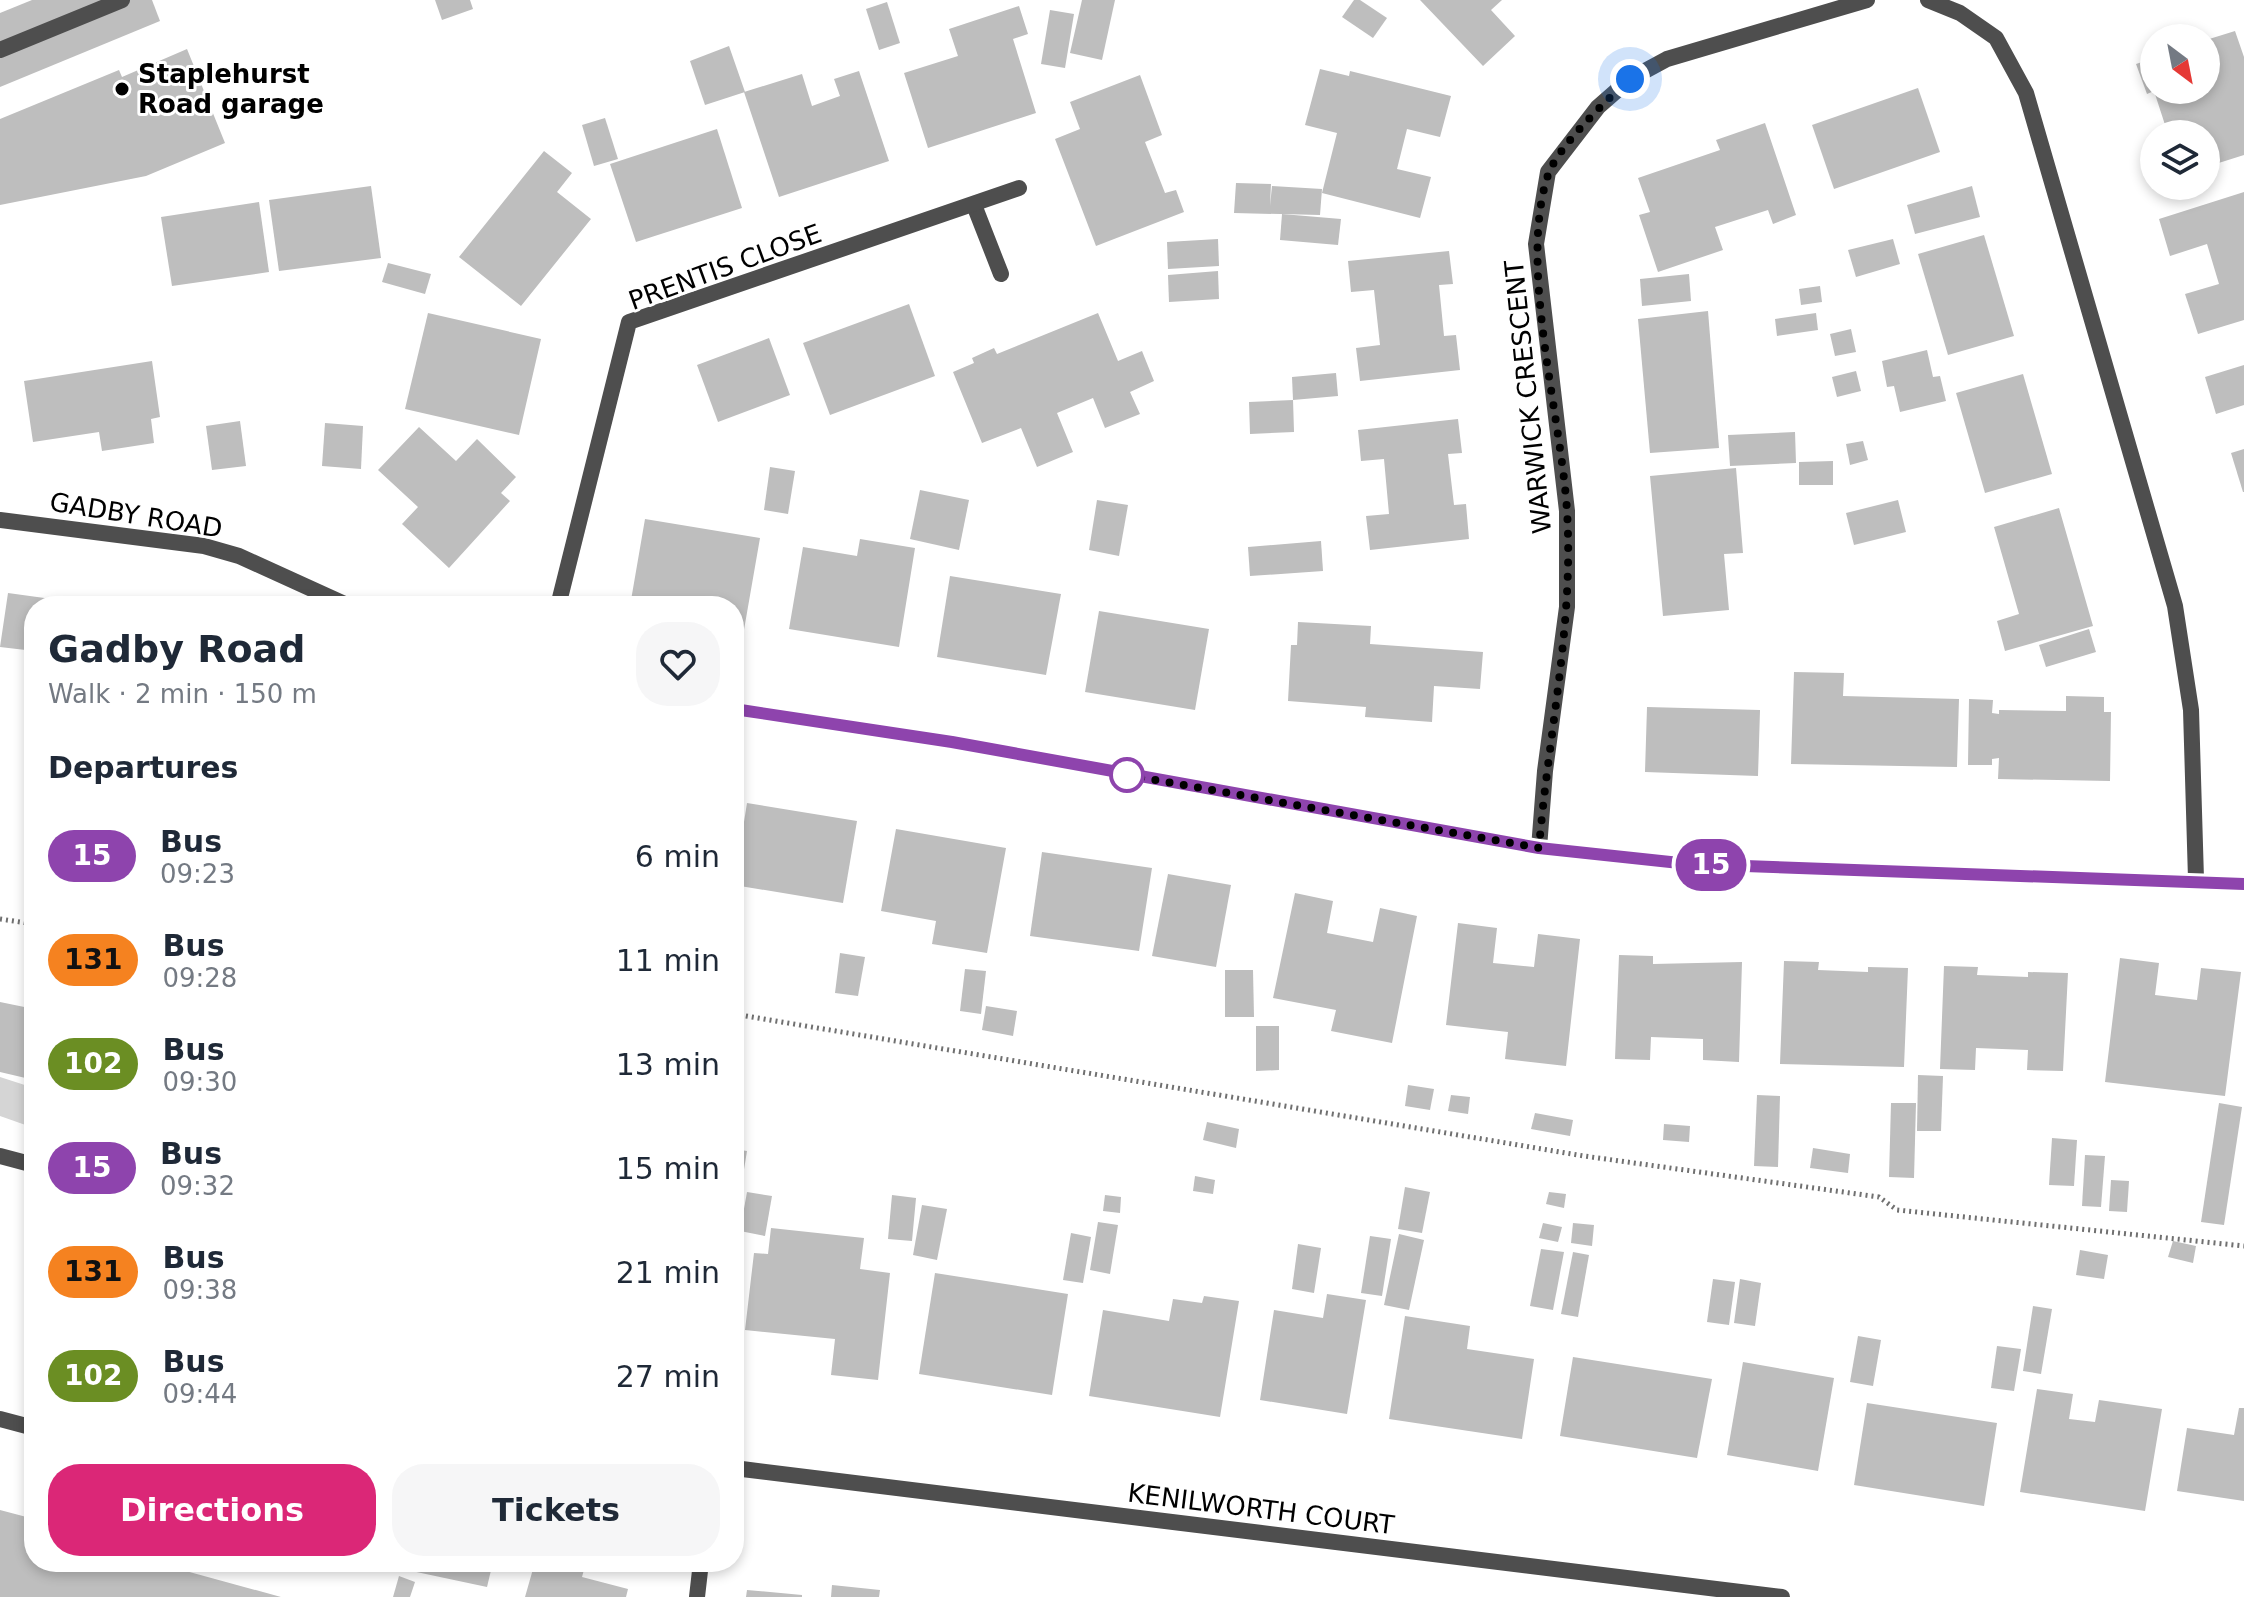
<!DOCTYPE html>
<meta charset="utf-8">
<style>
body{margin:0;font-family:"DejaVu Sans",sans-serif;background:#f6f6f7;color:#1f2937;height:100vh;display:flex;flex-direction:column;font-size:30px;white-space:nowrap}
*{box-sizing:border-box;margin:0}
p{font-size:26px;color:#747a83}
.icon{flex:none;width:44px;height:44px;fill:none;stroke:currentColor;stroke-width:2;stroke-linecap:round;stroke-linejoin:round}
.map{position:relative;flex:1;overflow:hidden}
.drawer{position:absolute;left:24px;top:596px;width:720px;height:976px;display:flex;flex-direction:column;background:#fff;border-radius:32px;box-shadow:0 4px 12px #0003}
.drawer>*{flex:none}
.badge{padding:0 16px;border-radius:26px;font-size:28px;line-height:52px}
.needle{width:52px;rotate:148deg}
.fabs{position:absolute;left:2140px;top:24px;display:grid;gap:16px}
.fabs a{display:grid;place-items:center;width:80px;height:80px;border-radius:50%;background:#fff;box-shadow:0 4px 12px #0003;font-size:40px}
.you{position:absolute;width:40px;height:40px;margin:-20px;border:6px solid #fff;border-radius:50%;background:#1a73e8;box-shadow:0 0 0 12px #1a73e833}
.map>.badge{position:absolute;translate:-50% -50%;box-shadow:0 0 0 4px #fff}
h2{padding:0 24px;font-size:30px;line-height:72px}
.round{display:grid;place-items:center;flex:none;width:84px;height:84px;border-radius:32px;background:#f6f6f7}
.headline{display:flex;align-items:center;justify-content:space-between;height:136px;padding:0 24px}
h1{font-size:38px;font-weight:800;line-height:60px}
.action{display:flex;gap:16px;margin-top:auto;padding:16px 24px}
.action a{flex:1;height:92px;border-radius:32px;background:#db2777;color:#fff;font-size:32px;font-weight:800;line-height:92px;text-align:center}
.action a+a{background:#f6f6f7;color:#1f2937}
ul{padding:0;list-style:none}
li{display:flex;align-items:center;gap:24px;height:104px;padding:0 24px}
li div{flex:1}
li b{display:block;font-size:30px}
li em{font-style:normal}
li .badge{min-width:88px;font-weight:700;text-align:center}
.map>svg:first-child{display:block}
.green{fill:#d5d5d5}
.building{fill:#bebebe}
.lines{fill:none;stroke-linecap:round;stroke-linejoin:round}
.path{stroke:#707070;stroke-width:5;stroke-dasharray:2 4;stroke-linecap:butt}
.service{stroke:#4e4e4e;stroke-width:16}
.minor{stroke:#4e4e4e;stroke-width:16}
.line-casing{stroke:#fff;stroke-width:18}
.line{stroke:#8e44ad;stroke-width:12}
.walk{stroke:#000;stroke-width:8;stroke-dasharray:0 14.4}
.poi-dot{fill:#000;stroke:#fff;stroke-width:3}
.stop-dot{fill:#fff;stroke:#8e44ad;stroke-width:4}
.labels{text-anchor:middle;stroke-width:6;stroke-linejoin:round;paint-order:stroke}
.poi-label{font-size:26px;font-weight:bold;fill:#000;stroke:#fff;text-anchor:start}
.street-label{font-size:26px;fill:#000;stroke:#fff}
</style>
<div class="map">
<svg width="2244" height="1597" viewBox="0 0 2244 1597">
<rect width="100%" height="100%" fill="#fff"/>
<path class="green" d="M0 1077 34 1088V1128L0 1116Z"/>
<g class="building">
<path d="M32 0H152L160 21 0 87V13Z"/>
<path d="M435 0H470L473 9 442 20Z"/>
<path d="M1082 0H1115L1102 60 1070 53Z"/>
<path d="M1354 0H1360L1387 18 1373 38 1342 17Z"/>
<path d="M1420 0H1502L1491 10 1515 36 1483 66Z"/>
<path d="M887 2 900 43 879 50 866 9Z"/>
<path d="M1019 6 1028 34 1013 39 1036 113 928 148 904 73 958 56 949 29Z"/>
<path d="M1050 10 1074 14 1065 68 1041 64Z"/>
<path d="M2235 31 2244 57V155L2206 167V134H2168L2154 91 2147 94 2136 64 2154 58V90H2206V40Z"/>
<path d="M729 46 745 92 705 105 690 61Z"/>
<path d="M187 49 225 143 146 176 0 205V119L119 70 122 77Z"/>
<path d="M1320 69 1349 76 1350 71 1451 96 1440 137 1407 129 1397 169 1431 177 1420 218 1322 193 1337 133 1305 125Z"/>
<path d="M859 71 889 161 779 197 744 92 802 74 812 106 840 96 834 79Z"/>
<path d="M1140 75 1162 135 1145 142 1165 193 1176 190 1184 212 1096 246 1055 139 1080 129 1070 102Z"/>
<path d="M1918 88 1940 152 1834 189 1812 125Z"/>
<path d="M605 118 618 159 594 166 582 125Z"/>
<path d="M1765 123 1796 215 1773 224 1768 210 1715 227 1723 250 1658 272 1639 215 1650 212 1638 178 1720 150 1716 140Z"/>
<path d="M717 129 742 208 636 242 610 164Z"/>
<path d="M544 151 572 173 557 192 591 219 521 306 459 257Z"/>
<path d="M1236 183 1271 184 1270 206 1272 186 1322 189 1320 215 1234 213Z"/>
<path d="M371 186 381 258 279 271 269 200Z"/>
<path d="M1972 186 1980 217 1915 234 1907 205Z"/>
<path d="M2244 192V320L2198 334 2185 294 2219 284 2207 244 2170 256 2159 219Z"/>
<path d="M259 202 269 272 172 286 161 217Z"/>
<path d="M1282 214 1341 219 1338 245 1280 240Z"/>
<path d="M1984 235 2014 336 1948 355 1918 254Z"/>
<path d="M1218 239 1219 266 1168 269 1167 242Z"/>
<path d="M1893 239 1900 264 1856 277 1848 250Z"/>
<path d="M1449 251 1453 284 1439 285 1444 336 1456 335 1460 370 1360 381 1356 348 1380 345 1374 290 1351 292 1348 261Z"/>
<path d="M388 263 431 274 425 294 382 282Z"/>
<path d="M1218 271 1219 299 1169 302 1168 275Z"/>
<path d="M1689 274 1691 301 1642 306 1640 279Z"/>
<path d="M1820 286 1822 302 1801 305 1799 289Z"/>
<path d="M909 304 935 376 830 415 803 343Z"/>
<path d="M1708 311 1719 448 1650 453 1638 319Z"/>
<path d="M428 313 541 339 519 435 405 409Z"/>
<path d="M1098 313 1118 361 1142 351 1154 381 1130 392 1140 414 1105 428 1093 398 1057 413 1073 452 1037 467 1021 428 982 443 953 372 974 363 972 358 994 348 997 354Z"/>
<path d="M1816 313 1818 330 1777 336 1775 319Z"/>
<path d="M1851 329 1856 352 1835 356 1830 334Z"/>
<path d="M769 338 790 395 718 422 697 365Z"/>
<path d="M1927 350 1933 377 1940 376 1946 401 1900 412 1894 386 1887 387 1882 361Z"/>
<path d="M152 361 160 417 151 419 154 443 102 451 99 432 33 442 24 381Z"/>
<path d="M2244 365V405L2216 414 2205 377Z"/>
<path d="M1856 371 1861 391 1837 397 1832 377Z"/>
<path d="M1336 373 1338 396 1293 400 1292 377Z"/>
<path d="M2023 374 2052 474 1985 493 1956 393Z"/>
<path d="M1293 400 1294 432 1250 434 1249 402Z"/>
<path d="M1458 419 1462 453 1448 454 1454 505 1466 504 1469 539 1370 550 1366 516 1389 514 1384 459 1361 461 1358 430Z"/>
<path d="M240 421 246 466 212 470 206 426Z"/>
<path d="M325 423 363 426 361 469 322 466Z"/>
<path d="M419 427 456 461 477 439 516 477 501 493 510 501 449 568 402 524 418 507 378 470Z"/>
<path d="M1795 432 1796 463 1730 466 1728 435Z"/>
<path d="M1863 441 1868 460 1850 465 1846 444Z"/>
<path d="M2244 449V492H2243L2231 453Z"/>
<path d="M1833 461V485H1799V462Z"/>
<path d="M770 467 795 471 788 514 764 510Z"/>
<path d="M1736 468 1743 553 1724 554 1729 610 1663 616 1650 476Z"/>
<path d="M920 490 969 500 959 550 910 539Z"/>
<path d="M1097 500 1128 505 1119 556 1089 550Z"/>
<path d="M1898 500 1906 532 1854 545 1846 513Z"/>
<path d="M2059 508 2093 626 2005 651 1997 621 2019 614 1994 527Z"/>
<path d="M645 519 760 538 741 647 734 646V606H696L670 601 669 606H630Z"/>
<path d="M860 539 915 548 899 647 789 629 803 547 857 556Z"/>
<path d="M1321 541 1323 571 1250 576 1248 547Z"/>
<path d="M950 576 1061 594 1046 675 937 657Z"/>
<path d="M8 593 59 600 58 606H34V651L0 647Z"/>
<path d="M1099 611 1209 629 1195 710 1085 692Z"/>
<path d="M1298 622 1371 626 1370 644 1483 652 1480 689 1434 686 1432 722 1365 717 1366 707 1288 701 1291 645H1297Z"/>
<path d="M2089 629 2096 652 2046 667 2039 645Z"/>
<path d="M1794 672 1844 673 1843 696 1959 699 1957 767 1791 764Z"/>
<path d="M2066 696 2104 697V712H2111L2110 781 1998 779 1999 758 1992 759V765H1968L1969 699 1993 700 1992 713 1999 714V710L2066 711Z"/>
<path d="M1647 707 1760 710 1758 776 1645 772Z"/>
<path d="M747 803 857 821 843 903 734 885Z"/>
<path d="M896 829 1006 848 987 953 932 944 936 921 881 911Z"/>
<path d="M1042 852 1152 868 1139 951 1030 936Z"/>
<path d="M1168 874 1231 885 1216 967 1152 956Z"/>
<path d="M1295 893 1333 901 1327 933 1373 942 1380 908 1417 916 1392 1043 1331 1031 1336 1010 1273 998Z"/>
<path d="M1458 923 1497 928 1493 963 1534 967 1538 934 1580 939 1566 1066 1505 1059 1508 1032 1446 1025Z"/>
<path d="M840 953 865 957 858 996 835 993Z"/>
<path d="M1619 955 1653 956V964L1742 962 1739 1062 1703 1060V1039L1651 1037 1650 1060 1615 1059Z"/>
<path d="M2120 958 2159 963 2155 995 2197 1000 2201 968 2241 972 2225 1096 2105 1082Z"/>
<path d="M1784 961 1819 962 1818 970 1868 972V967L1908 968 1904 1067 1780 1064Z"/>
<path d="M1944 966 1978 967 1977 975 2028 977V972L2068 973 2063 1071 2027 1070 2028 1050 1976 1048 1975 1070 1940 1069Z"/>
<path d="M965 969 986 971 981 1014 960 1011Z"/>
<path d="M1225 970H1253L1254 1017H1225Z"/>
<path d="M0 1002 34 1009V1080L0 1072Z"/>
<path d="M986 1006 1017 1011 1013 1036 982 1030Z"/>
<path d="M1256 1026H1279V1070L1256 1071Z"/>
<path d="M1918 1075 1943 1076 1941 1131H1917Z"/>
<path d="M1408 1085 1434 1089 1430 1110 1405 1106Z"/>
<path d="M1451 1095 1470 1097 1468 1114 1448 1111Z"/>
<path d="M1757 1095 1780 1096 1778 1167 1754 1166Z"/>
<path d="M1891 1103H1916L1914 1178 1889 1177Z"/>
<path d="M2219 1103 2242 1107 2224 1225 2201 1222Z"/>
<path d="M1535 1113 1573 1120 1570 1136 1531 1129Z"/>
<path d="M1207 1122 1239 1129 1236 1148 1203 1140Z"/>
<path d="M1664 1124 1690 1126 1689 1142 1663 1140Z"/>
<path d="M2052 1138 2077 1140 2074 1186 2049 1185Z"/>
<path d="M1813 1148 1850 1154 1848 1173 1810 1168Z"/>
<path d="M734 1149 747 1151 736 1219H734Z"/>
<path d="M2085 1155 2105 1156 2101 1207 2082 1206Z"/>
<path d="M1195 1176 1215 1180 1213 1194 1193 1191Z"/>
<path d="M2111 1180 2129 1181 2127 1212 2109 1211Z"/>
<path d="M1405 1187 1430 1192 1422 1233 1398 1229Z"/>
<path d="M747 1192 772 1196 765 1236 740 1231Z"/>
<path d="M1549 1192 1566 1194 1564 1208 1546 1204Z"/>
<path d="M892 1195 916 1198 912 1241 888 1239Z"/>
<path d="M1105 1195 1121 1197 1120 1213 1103 1211Z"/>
<path d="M922 1205 947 1209 937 1260 913 1255Z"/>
<path d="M1098 1222 1118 1225 1110 1274 1090 1270Z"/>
<path d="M1543 1223 1562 1227 1558 1242 1539 1238Z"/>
<path d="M1573 1223 1594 1225 1592 1246 1571 1243Z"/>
<path d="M771 1228 864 1238 860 1269 890 1273 878 1380 831 1375 835 1339 745 1330 754 1253 768 1254Z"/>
<path d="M1071 1233 1091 1237 1083 1283 1063 1280Z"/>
<path d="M1399 1234 1424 1240 1409 1310 1384 1305Z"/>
<path d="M1370 1236 1391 1239 1382 1296 1361 1293Z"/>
<path d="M2173 1241 2196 1246 2193 1263 2168 1257Z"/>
<path d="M1298 1244 1321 1248 1314 1293 1292 1289Z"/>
<path d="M1541 1249 1564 1252 1553 1310 1530 1306Z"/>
<path d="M2080 1250 2108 1255 2104 1279 2076 1275Z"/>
<path d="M1573 1252 1589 1255 1578 1317 1561 1314Z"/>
<path d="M935 1273 1068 1294 1052 1395 919 1374Z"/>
<path d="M1713 1279 1735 1282 1729 1325 1707 1322Z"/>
<path d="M1740 1279 1761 1283 1755 1326 1734 1323Z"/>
<path d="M1327 1294 1366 1300 1347 1414 1260 1400 1274 1310 1323 1318Z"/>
<path d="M1204 1296 1239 1301 1220 1417 1089 1396 1103 1310 1169 1321 1173 1299 1202 1303Z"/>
<path d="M2033 1306 2052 1309 2041 1374 2023 1371Z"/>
<path d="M1405 1316 1470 1326 1467 1349 1534 1359 1522 1439 1389 1419Z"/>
<path d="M1858 1336 1881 1340 1873 1386 1850 1382Z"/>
<path d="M1997 1346 2021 1349 2014 1391 1991 1388Z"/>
<path d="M1573 1357 1712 1379 1697 1458 1560 1436Z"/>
<path d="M1743 1362 1834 1378 1818 1471 1727 1455Z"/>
<path d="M2037 1389 2073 1394 2069 1419 2095 1422 2099 1400 2162 1409 2145 1511 2020 1492Z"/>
<path d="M1867 1403 1997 1423 1984 1506 1854 1485Z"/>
<path d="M2239 1408H2244V1501L2177 1491 2187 1428 2234 1435Z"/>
<path d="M0 1510 34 1519V1562H153L281 1597H0Z"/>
<path d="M409 1562H493L487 1587 407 1570Z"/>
<path d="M535 1562 585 1566 582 1577 628 1589 626 1597H525Z"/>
<path d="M399 1576 415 1582 410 1597H393Z"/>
<path d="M832 1585 880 1590 879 1597H831Z"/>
<path d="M747 1590 802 1595V1597H746Z"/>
</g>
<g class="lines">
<g class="path">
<path d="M0 919 34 924"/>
<path d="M734 1014 1584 1156 1879 1197 1897 1210 2244 1246"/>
</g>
<g class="service">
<path d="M0 50 122 0"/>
<path d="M0 1419 34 1428"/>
</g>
<g class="minor">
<path d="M1928 0 1960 13 1996 38 2026 93 2175 606 2191 710 2196 879"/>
<path d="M974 205 1001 274"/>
<path d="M0 520 204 546 239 556 349 606"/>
<path d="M558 606 629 322 1019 188"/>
<path d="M734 709 952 742 1539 848 1689 864 2244 884"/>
<path d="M1539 848 1545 771 1567 607V511L1536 244 1548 172 1598 107 1630 79 1667 59 1867 0"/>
<path d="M0 1156 34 1165"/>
<path d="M734 1468 1782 1597"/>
<path d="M697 1597 701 1562"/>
</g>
</g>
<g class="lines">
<g class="line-casing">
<path id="line" d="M734 709 952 742 1539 848 1689 864 2244 884"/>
</g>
<use href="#line" class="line"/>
<path class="walk" d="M1127 775 1539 848C1548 736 1574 624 1567 511 1561 414 1518 265 1548 175 1556 149 1609 97 1630 79"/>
</g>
<circle class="poi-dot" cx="122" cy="89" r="8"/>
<circle class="stop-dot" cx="1127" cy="775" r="16"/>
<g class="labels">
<g class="poi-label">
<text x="138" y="83">Staplehurst<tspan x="138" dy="30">Road garage</tspan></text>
</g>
<g class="street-label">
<text transform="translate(725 267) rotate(-20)" y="9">PRENTIS CLOSE</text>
<text transform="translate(1528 397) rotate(-96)" y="9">WARWICK CRESCENT</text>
<text transform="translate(136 515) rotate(9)" y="9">GADBY ROAD</text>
<text transform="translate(1261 1509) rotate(7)" y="9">KENILWORTH COURT</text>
</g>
</g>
</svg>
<div class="fabs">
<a><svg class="needle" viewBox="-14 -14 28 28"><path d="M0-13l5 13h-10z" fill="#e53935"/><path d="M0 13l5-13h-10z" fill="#747a83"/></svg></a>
<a><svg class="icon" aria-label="layers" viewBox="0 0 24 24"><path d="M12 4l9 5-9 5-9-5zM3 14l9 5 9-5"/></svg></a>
</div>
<div class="you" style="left:1630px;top:79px"></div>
<b class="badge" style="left:1711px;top:865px;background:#8e44ad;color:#fff">15</b>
<section class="drawer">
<div class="headline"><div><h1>Gadby Road</h1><p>Walk · 2 min · 150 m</p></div><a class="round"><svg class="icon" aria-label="heart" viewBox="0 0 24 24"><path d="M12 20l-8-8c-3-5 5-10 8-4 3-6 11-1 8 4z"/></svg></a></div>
<h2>Departures</h2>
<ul>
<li><span class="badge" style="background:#8e44ad;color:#fff">15</span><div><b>Bus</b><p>09:23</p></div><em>6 min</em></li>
<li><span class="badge" style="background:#f58220;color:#111">131</span><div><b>Bus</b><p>09:28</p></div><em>11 min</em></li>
<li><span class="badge" style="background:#6b8e23;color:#fff">102</span><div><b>Bus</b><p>09:30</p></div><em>13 min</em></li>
<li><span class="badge" style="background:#8e44ad;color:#fff">15</span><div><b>Bus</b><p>09:32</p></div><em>15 min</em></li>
<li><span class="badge" style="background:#f58220;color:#111">131</span><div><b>Bus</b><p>09:38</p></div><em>21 min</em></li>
<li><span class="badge" style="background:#6b8e23;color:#fff">102</span><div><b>Bus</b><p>09:44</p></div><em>27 min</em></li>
</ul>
<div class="action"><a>Directions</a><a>Tickets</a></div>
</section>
</div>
